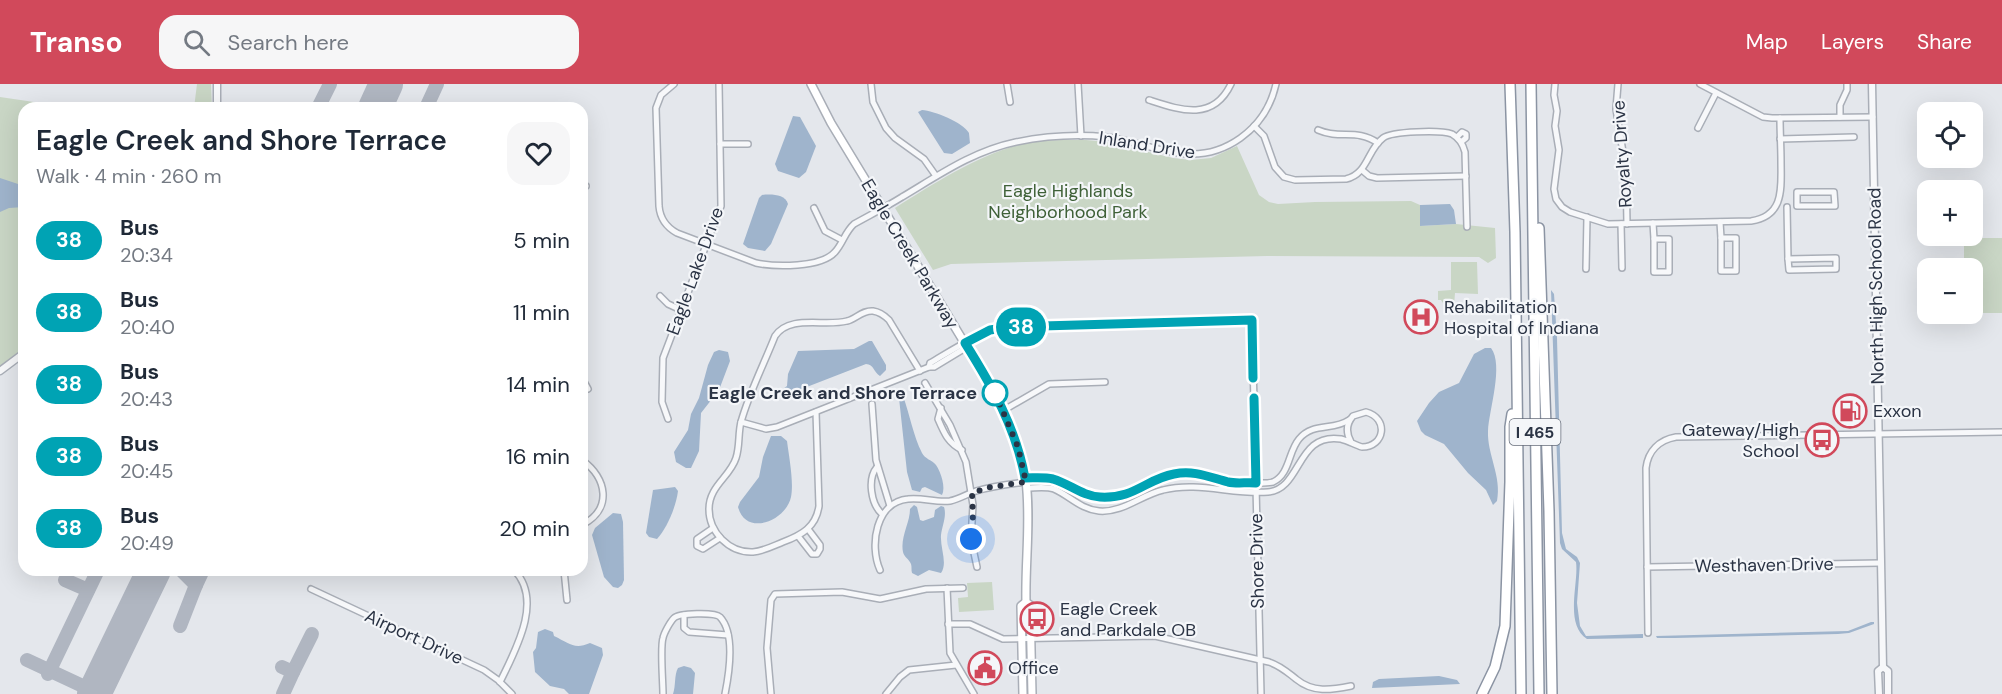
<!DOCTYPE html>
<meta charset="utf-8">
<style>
body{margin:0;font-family:"DM Sans",sans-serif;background:#f6f6f7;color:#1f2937;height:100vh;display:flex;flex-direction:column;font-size:22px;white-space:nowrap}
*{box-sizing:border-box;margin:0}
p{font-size:20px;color:#747a83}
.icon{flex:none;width:33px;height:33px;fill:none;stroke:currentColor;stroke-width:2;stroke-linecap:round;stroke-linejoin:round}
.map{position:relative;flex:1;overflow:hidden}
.side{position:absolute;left:18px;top:18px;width:570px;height:474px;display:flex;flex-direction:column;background:#fff;border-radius:18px;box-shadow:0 6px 24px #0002}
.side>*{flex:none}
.badge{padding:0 12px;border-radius:20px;font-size:21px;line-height:39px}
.fabs{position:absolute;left:1917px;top:18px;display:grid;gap:12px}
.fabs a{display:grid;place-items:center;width:66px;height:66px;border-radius:12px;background:#fff;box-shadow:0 6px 24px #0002;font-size:30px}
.you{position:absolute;width:30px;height:30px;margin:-15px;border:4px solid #fff;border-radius:50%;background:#1a73e8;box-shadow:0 0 0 9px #1a73e833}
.map>.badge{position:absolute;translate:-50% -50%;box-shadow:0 0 0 3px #fff}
.round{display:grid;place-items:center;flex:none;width:63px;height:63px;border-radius:18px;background:#f6f6f7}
.summary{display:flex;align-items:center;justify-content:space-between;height:102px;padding:0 18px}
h1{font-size:28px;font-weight:600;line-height:45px}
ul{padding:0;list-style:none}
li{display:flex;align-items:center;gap:18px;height:72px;padding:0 18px}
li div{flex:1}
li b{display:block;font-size:22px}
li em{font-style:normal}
li .badge{min-width:66px;font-weight:700;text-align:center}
header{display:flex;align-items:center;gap:36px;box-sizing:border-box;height:84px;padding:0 30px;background:#d1495b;color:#fff}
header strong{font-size:28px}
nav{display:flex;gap:33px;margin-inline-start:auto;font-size:21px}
.search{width:420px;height:54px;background:#f6f6f7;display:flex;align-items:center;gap:15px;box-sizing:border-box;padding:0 21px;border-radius:18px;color:#747a83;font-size:22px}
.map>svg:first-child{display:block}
.green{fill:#c9d6c5}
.water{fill:#9fb4cc}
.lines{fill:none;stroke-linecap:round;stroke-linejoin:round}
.taxiway{stroke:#b0b6c1;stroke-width:14}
.runway{stroke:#b0b6c1;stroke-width:34}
.minor-casing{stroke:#a9aeb7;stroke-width:8}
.tertiary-casing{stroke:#a9aeb7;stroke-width:9}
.secondary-casing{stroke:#a9aeb7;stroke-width:10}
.motorway-casing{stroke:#8b94a3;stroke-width:12}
.minor{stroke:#f7f8fa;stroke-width:5}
.tertiary{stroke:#f7f8fa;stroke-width:6}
.secondary{stroke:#fff;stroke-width:7}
.motorway{stroke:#fff;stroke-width:9}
.line-casing{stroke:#fff;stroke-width:14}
.line{stroke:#00a3b4;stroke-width:9}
.walk{stroke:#2b3445;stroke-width:6;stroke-dasharray:0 10.8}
.stop-dot{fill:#fff;stroke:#00a3b4;stroke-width:3}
.labels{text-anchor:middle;stroke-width:4.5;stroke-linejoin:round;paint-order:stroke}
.shield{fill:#f4f6f9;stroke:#676e7b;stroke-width:1.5}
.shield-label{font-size:16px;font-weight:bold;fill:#2b3445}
.street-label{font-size:18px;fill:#2b3445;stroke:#f4f6f9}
.park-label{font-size:18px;fill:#3f6138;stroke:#f4f6f9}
.poi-label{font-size:18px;fill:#2b3445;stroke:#f4f6f9;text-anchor:start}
.stop-label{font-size:18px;font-weight:bold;fill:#2b3445;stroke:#f4f6f9;text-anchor:end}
</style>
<header>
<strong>Transo</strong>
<div class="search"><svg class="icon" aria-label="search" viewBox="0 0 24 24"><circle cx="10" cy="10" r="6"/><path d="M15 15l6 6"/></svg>Search here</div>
<nav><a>Map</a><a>Layers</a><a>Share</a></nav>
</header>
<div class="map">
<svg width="2002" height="610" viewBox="0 0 2002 610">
<rect width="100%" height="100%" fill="#e4e7ec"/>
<g class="green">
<path d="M197 0H211L212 24H194Z"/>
<path d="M0 13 68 23 24 24V264L0 282Z"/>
<path d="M1086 56 1107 58 1173 74 1191 76 1211 74 1237 62 1259 111 1269 118 1278 120 1315 118 1411 117 1420 121V142L1456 140 1495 144 1496 174 1488 179 1479 173 1267 172 951 180 933 186 895 124C935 99 976 72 1022 60 1043 55 1065 56 1086 56Z"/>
<path d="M1964 154H2002V229H1973L1972 184H1964Z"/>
<path d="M1451 178H1477L1478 210 1455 209 1454 222H1445L1441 216H1438V207L1451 206Z"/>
<path d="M992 498 994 526 959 528 958 514 968 513 967 499Z"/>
</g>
<g class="water">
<path d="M922 26C934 27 963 38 969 49 969 50 970 58 970 59L952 70 944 69 918 28Z"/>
<path d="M793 32 800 33 816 62 806 88 799 94 778 87 775 80Z"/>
<path d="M0 94 24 102V123L9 124 0 128Z"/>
<path d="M762 111C771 110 785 110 788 120L771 160 765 167 748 164 743 160 759 114Z"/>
<path d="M1450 120 1454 126 1456 140 1420 142V121Z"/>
<path d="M1551 206 1554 210 1557 254 1562 449 1566 465 1577 473 1580 479 1577 519 1580 542 1586 552 1643 550V554L1587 555C1564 540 1579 499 1576 478L1562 465 1560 459Z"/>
<path d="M869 257H872L886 281V286L880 292C874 289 874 280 866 280L799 306 782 311 783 305 787 302 788 290 798 267 854 265Z"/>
<path d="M1485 264H1491C1504 281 1489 326 1488 347 1487 371 1502 392 1497 417L1493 421 1486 406 1468 389 1444 360 1425 351 1421 347 1417 337 1429 319 1439 308 1459 299 1474 270Z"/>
<path d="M719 266 728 268 730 277 719 306 701 329 699 367 691 384H686L676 378 674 368 688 346 691 330 699 314 708 281 714 268Z"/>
<path d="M900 312H903C910 331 913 351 922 369 925 375 932 376 936 381 941 388 946 404 942 411L925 403 922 404 920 408 912 406 907 388 899 314Z"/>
<path d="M771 352H781L787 357C789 373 794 398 791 413 786 437 746 453 738 423L740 418 759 393 763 373Z"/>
<path d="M675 403 678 407C676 423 667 444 657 455L649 453 646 449 653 406Z"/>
<path d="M914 421 917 423 920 436 923 437 934 433 935 426 941 422 944 423C947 432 942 442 941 451 940 464 948 479 941 489L929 486 918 492 912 489C911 486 912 483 911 480 909 475 904 473 903 468 900 453 910 439 910 425Z"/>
<path d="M613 429 621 430 623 438 624 496 622 501 618 504 613 503 604 493 592 451 595 444Z"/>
<path d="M1871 538H1874V540L1849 549 1838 550 1675 554H1657L1656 552 1848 547Z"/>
<path d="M545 545 553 548 554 552C569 559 574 566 590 559L602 564 603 571 589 610H569L564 605 550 602 535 588 533 568 536 564 538 548Z"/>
<path d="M684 582 691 584 695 589 693 610H673C676 602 674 591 678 584Z"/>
<path d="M1439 592 1457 596 1460 600 1372 604 1373 598 1379 595Z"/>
</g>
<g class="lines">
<g class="taxiway">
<path d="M318 24 330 0"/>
<path d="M426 24 437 0"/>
<path d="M142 486 145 491V504"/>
<path d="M181 486 196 501"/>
<path d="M65 496 88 506"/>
<path d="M180 542 196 501 203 486"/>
<path d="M27 576 100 610"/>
<path d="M282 583 293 588 312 550"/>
<path d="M48 590 98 486"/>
<path d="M283 610 293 588"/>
</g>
<g class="runway">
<path d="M375 24 386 0"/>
<path d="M94 610 154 486"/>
</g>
<g class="minor-casing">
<g id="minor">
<path d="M674 0 661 11 656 24 659 122C660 134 666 143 677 149L756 179C775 183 821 184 835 168 843 159 845 148 854 140 870 131 886 123 902 113 939 91 973 67 1016 58 1046 52 1077 50 1107 53 1131 56 1154 66 1178 69 1224 76 1266 45 1276 0"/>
<path d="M871 0 873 18 886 44 895 54 924 75 936 92"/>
<path d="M1007 0 1010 18"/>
<path d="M1078 0 1081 52"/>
<path d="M1555 0 1554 11 1557 27 1555 42 1559 66 1554 105 1556 115 1562 123 1570 128 1608 140 1751 137C1785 132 1781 103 1781 77 1781 63 1780 49 1780 34"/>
<path d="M1618 0 1616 25 1626 87 1627 140"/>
<path d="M1700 0 1763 33 1772 34 1873 33"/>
<path d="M1149 16C1180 26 1213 38 1231 0"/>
<path d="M1840 33V21L1847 6V0"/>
<path d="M1254 42 1264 52 1275 83 1284 93 1295 96 1346 95C1368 90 1367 66 1383 54 1392 47 1441 46 1452 50 1459 54 1463 60 1465 68L1467 143"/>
<path d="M1698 44 1716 9"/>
<path d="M1318 46C1341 56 1356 44 1378 59"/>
<path d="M1457 53 1462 48 1466 50V54L1461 58"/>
<path d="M1780 55 1854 53"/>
<path d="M720 60H748"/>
<path d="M1362 86 1369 92 1377 94 1466 92"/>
<path d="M582 102H586"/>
<path d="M1797 108H1834L1835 122H1797Z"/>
<path d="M1787 123 1788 175"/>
<path d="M814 124 825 147 842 156"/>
<path d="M1720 138 1721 154"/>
<path d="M1653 139 1654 155"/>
<path d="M1621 140 1622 184"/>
<rect x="1721" y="154" width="15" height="33"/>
<rect x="1654" y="155" width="15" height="33"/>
<path d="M1836 174V185L1789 186 1788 175Z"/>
<path d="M582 178V188"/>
<path d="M1586 185 1587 133"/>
<path d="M660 212 668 220 681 226"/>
<path d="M929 283 930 279C954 265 979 248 1006 243L1252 236 1261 610"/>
<path d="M582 294 588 305"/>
<path d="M925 299 950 341 966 378 973 421 971 455 977 483"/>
<path d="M872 320 876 376 890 422"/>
<path d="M941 324 938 335C944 349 948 359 962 366"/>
<path d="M1004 326 1049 300 1105 298"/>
<path d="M816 328 819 422C816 443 802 451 783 458 773 462 764 467 753 468 729 469 709 448 709 425 709 402 730 393 736 374 740 362 738 349 741 338 749 309 764 280 775 252 790 230 824 243 847 237 856 235 862 226 873 227 880 228 884 231 889 236L920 287"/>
<path d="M668 335 662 318 663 274 721 122 719 0"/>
<path d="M741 338 766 345 777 343 929 283H934L967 263"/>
<path d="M582 376C607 394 613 425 582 441"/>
<path d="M877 383C867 395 871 420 882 430"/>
<path d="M1025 394C1035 394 1044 393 1053 395 1070 400 1082 412 1100 413 1134 415 1155 389 1187 389 1202 388 1214 393 1228 398 1237 401 1250 399 1260 399 1264 399 1269 399 1273 398 1290 390 1288 368 1299 355 1313 338 1333 347 1349 336"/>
<path d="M1027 404C1036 404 1045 402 1054 405 1070 412 1080 425 1099 427 1123 429 1141 411 1163 406 1198 397 1233 411 1268 408 1302 405 1296 348 1341 355 1349 357 1355 361 1362 363 1385 363 1389 334 1366 328L1353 332C1346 340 1346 349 1351 358"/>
<path d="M713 444 697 455V462L703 465 720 454"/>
<path d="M798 452 812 470H817L820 465V461L808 445"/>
<path d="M1647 483 1880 479"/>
<path d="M564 486 567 516"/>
<path d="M880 486C869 461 876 418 908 415 922 413 936 419 950 417 959 415 967 410 976 407 993 402 1009 400 1026 398"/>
<path d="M947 504 950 569 974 610"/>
<path d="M311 505 484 586 498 596 512 610"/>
<path d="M684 531V544L689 548 728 551"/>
<path d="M948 540H970L1003 555 1155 552 1269 578C1281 582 1287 588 1296 595 1313 609 1331 606 1351 602"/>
<path d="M1648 549 1646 384C1648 367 1659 356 1676 353L2002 348"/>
<path d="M500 598C515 567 544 516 514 486"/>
<path d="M663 610C663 598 660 563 663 554 664 549 670 538 674 534 679 529 715 528 720 533 736 550 729 590 725 610"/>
<path d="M771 610 767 564 771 516 775 510 842 508 880 515 926 505 963 504"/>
<path d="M886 610 900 593 909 586 956 581"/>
</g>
</g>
<g class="tertiary-casing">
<g id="tertiary">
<path d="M217 0V24"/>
<path d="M1872 0 1883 583 1888 587V610"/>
<path d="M0 287 24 269"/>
<path d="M1879 610 1878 587 1883 583"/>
</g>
</g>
<g class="secondary-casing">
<g id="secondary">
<path d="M811 0 831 39 990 301C1007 331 1021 363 1026 397 1031 436 1025 478 1026 518L1030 521 1032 610"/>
<path d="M1023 610 1021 522 1026 518"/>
</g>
</g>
<g class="motorway-casing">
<g id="motorway">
<path d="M1510 0 1515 148 1521 610"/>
<path d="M1531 0 1539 610"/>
<path d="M1539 144 1549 427 1552 610"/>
<path d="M1482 610 1495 583 1505 542 1510 398V343L1512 330"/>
</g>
</g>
<use href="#minor" class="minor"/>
<use href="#tertiary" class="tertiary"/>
<use href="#secondary" class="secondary"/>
<use href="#motorway" class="motorway"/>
</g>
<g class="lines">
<g class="line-casing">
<path id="line" d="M1253 294 1252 236 1009 243 990 246 965 259C992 302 1016 344 1025 394 1035 394 1044 393 1053 395 1070 400 1082 412 1100 413 1135 415 1146 395 1174 390 1194 386 1209 393 1228 398 1237 400 1247 398 1256 399L1254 314"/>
</g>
<use href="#line" class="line"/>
<path class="walk" d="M971 455 973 431 972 409 991 403 1026 398 1018 363 995 309"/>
</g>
<defs>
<g id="hospital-ring" transform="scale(1.725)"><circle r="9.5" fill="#f4f6f9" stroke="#d1495b" stroke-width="1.5"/><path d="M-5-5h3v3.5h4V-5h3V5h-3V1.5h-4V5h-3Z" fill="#d1495b"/></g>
<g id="fuel-ring" transform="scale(1.725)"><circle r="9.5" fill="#f4f6f9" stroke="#d1495b" stroke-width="1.5"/><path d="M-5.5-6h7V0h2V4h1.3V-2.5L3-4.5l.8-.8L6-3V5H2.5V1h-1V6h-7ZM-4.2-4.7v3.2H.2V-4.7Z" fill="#d1495b"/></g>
<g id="bus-ring" transform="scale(1.725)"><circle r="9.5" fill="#f4f6f9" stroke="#d1495b" stroke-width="1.5"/><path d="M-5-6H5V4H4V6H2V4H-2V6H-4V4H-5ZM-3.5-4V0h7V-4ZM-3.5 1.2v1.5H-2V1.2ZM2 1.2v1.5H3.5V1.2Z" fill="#d1495b"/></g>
<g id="civic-ring" transform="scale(1.725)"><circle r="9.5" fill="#f4f6f9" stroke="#d1495b" stroke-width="1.5"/><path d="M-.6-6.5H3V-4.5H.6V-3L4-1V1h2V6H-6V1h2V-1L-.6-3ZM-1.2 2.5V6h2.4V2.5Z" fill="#d1495b"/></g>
</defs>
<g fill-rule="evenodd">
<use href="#hospital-ring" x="1421" y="233"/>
<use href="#fuel-ring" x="1850" y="327"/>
<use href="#bus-ring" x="1822" y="356"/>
<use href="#bus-ring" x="1037" y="535"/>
<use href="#civic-ring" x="985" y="584"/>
</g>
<circle class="stop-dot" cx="995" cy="309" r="12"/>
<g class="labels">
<rect class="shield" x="1509.5" y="335" width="51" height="26" rx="4.5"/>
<g class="shield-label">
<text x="1535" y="354">I 465</text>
</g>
<g class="street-label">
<text transform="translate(1147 61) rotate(9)" y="6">Inland Drive</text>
<text transform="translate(1622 70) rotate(-94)" y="6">Royalty Drive</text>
<text transform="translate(910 170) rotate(59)" y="6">Eagle Creek Parkway</text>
<text transform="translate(695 187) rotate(-70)" y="6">Eagle Lake Drive</text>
<text transform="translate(1876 202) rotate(-91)" y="6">North High School Road</text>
<text transform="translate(1257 477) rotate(-91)" y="6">Shore Drive</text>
<text transform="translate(1764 481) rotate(-1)" y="6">Westhaven Drive</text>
<text transform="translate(414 553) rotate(25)" y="6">Airport Drive</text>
</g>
<g class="park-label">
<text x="1068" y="113">Eagle Highlands<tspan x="1068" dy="21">Neighborhood Park</tspan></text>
</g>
<g class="poi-label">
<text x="1444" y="229">Rehabilitation<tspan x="1444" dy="21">Hospital of Indiana</tspan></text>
<text x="1873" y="333">Exxon</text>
<text x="1799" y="352" text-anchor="end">Gateway/High<tspan x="1799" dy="21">School</tspan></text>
<text x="1060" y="531">Eagle Creek<tspan x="1060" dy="21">and Parkdale OB</tspan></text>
<text x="1008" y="590">Office</text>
</g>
<g class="stop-label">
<text x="977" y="315">Eagle Creek and Shore Terrace</text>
</g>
</g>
</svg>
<div class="fabs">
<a><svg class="icon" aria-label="locate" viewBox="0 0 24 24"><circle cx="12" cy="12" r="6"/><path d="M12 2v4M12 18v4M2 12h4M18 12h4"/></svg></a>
<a>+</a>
<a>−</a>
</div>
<div class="you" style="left:971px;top:455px"></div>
<b class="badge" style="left:1021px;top:243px;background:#00a3b4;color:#fff">38</b>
<section class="side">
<div class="summary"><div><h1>Eagle Creek and Shore Terrace</h1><p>Walk · 4 min · 260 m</p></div><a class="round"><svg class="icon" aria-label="heart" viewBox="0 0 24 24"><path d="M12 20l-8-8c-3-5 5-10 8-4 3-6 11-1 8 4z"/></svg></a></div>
<ul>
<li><span class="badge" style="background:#00a3b4;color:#fff">38</span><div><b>Bus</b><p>20:34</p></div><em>5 min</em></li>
<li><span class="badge" style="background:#00a3b4;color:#fff">38</span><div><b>Bus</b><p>20:40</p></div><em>11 min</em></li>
<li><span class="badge" style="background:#00a3b4;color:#fff">38</span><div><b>Bus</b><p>20:43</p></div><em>14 min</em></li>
<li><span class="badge" style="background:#00a3b4;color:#fff">38</span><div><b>Bus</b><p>20:45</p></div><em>16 min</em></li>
<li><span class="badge" style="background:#00a3b4;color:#fff">38</span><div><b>Bus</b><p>20:49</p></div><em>20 min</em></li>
</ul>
</section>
</div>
